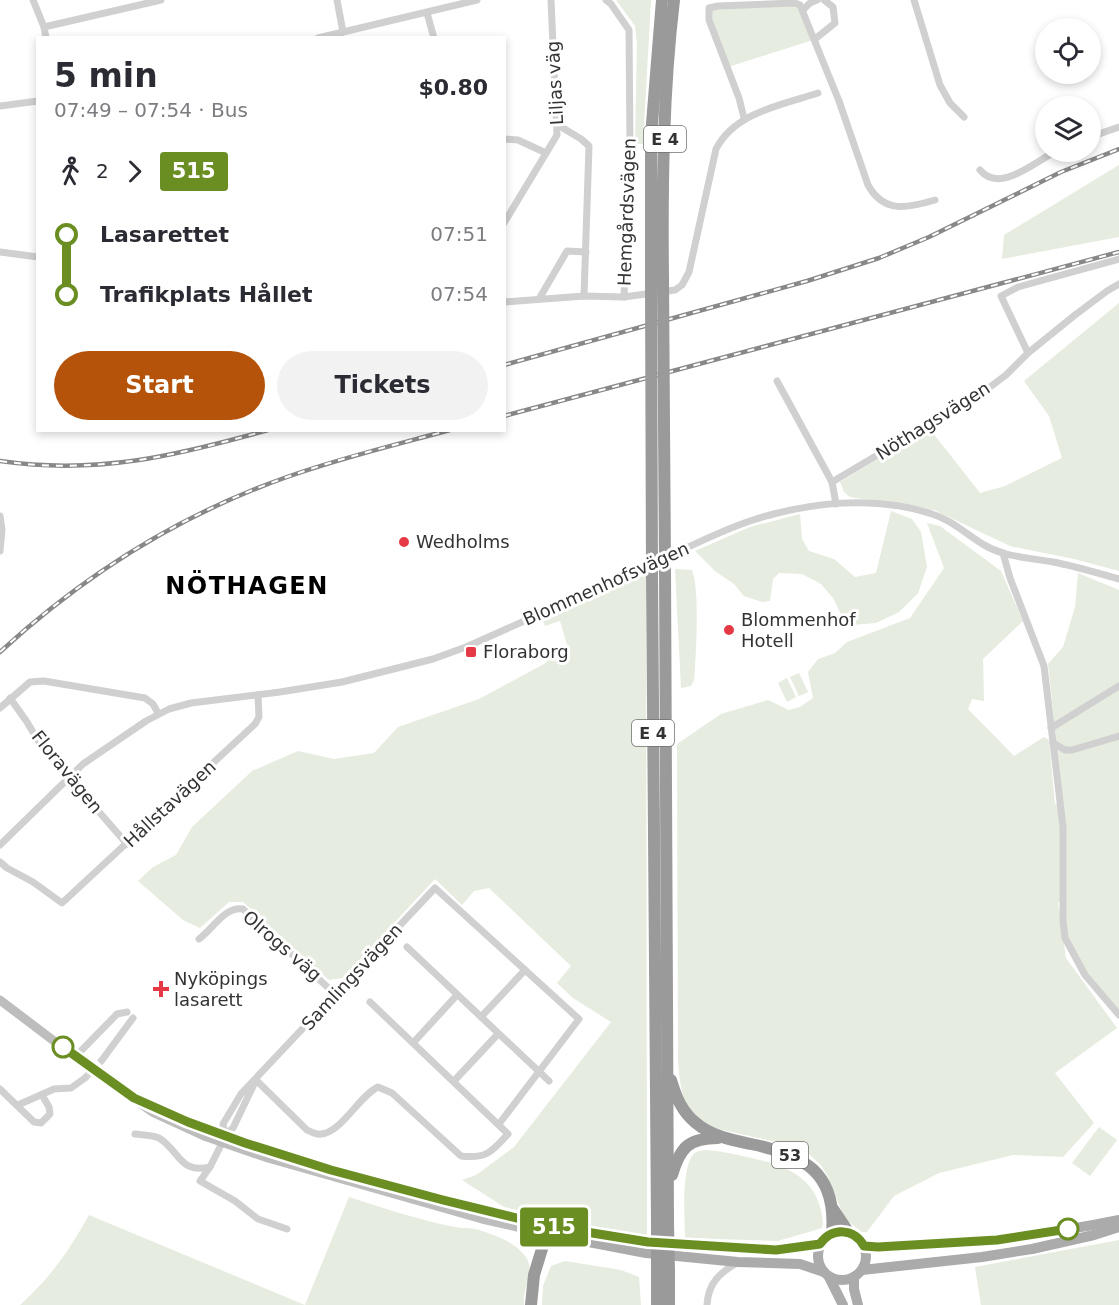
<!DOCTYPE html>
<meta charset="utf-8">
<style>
body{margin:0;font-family:"DejaVu Sans",sans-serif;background:#f2f2f3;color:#2b2b33;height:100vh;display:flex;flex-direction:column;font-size:22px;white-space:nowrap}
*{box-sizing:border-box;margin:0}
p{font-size:20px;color:#7c7c81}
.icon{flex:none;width:33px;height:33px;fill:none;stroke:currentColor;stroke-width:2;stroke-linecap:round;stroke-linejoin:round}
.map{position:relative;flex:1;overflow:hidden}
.details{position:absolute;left:36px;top:36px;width:470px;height:396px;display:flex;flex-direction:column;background:#fff;border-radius:0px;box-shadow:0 3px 9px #0003}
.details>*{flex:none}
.badge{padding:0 12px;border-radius:4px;font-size:21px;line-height:39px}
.fabs{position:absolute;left:1035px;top:18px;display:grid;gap:12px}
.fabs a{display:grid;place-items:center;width:66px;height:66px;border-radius:50%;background:#fff;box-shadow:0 3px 9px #0003;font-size:30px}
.map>.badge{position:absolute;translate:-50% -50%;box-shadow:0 0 0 3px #fff}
.legs{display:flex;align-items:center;gap:9px;height:66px;padding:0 18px;font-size:20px}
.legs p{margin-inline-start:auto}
.overview{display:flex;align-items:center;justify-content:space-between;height:102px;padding:0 18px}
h1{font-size:33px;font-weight:600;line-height:45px}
.button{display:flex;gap:12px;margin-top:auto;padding:12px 18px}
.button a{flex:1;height:69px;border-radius:36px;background:#b45309;color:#fff;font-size:24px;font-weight:600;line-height:69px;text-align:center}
.button a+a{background:#f2f2f3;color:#2b2b33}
ul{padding:0 18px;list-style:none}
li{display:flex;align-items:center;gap:21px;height:60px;font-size:22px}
li i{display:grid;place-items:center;width:9px;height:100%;margin:0 8px;background:currentColor}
li i::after{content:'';width:15px;height:15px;margin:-8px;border:4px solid;border-radius:50%;background:#fff}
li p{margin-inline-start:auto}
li:first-child i{background:linear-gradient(#0000 50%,currentColor 0)}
li:last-child i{background:linear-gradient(currentColor 50%,#0000 0)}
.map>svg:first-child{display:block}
.green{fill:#e6ecdf}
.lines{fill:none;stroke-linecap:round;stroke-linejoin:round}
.street-tunnel{stroke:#d6d6d6;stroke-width:7;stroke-dasharray:7 3.5;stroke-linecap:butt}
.street{stroke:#d0d0d0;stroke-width:7}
.secondary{stroke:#bdbdbd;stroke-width:9}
.primary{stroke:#ababab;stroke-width:10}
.highway{stroke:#9a9a9a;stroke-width:12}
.rail-casing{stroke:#888;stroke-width:4.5}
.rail{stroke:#fff;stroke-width:2;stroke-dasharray:7;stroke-linecap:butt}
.highway-bridge{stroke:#9a9a9a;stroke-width:12}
.line-1-casing{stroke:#fff;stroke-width:14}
.line-1{stroke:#6b8e23;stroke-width:9}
.poi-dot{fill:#e63946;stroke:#fff;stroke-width:2}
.stop-1-dot{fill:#fff;stroke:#6b8e23;stroke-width:3}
.labels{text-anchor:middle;stroke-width:6;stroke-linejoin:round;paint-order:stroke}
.shield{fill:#fff;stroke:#707070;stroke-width:1.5}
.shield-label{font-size:16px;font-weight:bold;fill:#333}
.street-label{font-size:18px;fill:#333;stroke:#fff}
.poi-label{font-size:18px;fill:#333;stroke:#fff;text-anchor:start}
.district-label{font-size:24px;font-weight:bold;letter-spacing:1.5px;fill:#000;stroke:#fff}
</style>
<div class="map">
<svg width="1119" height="1305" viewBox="0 0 1119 1305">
<rect width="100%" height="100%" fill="#fff"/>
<g class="green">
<path d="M616 0H651L643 144H635L637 43 635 26Z"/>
<path d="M794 5 801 8 813 40 728 67 713 29 712 8Z"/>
<path d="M1119 165V237L1002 259 1004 235Z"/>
<path d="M1119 303V571L1074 559 1010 546 934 510 850 497 844 492 840 482 929 428 980 493 1005 486 1062 458 1049 416 1024 381Z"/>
<path d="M891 511 912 519 921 532 927 567 918 593 899 612 876 623 852 625 844 620 833 598 821 584 802 574 779 573 773 579 770 601 762 602 744 596 734 584 715 571 695 551 750 527 800 514 802 539 809 551 834 559 855 577 876 573Z"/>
<path d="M927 523 940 526 1001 571 1023 621 983 659 984 701 972 699 968 709 1014 756 1044 737 1049 740 1055 804 1063 803 1048 664 1063 647 1075 607 1078 573 1119 590V1011C1101 990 1071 959 1066 932 1065 922 1065 912 1065 903L1058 902 1066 958 1117 1028 1055 1073 1094 1123 1063 1157 1013 1155 939 1173 894 1196 867 1232H862L845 1219 828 1177 821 1165 809 1154 794 1146 714 1128C683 1115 680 1090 678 1059L677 744 721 714 768 700 789 710 800 707 813 698 808 672 818 659 835 653 847 642 910 618 944 568Z"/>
<path d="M675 569 692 570C700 592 696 654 694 680L691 686 681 688Z"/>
<path d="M646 574 647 1235 575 1223 504 1207 462 1180 476 1175 514 1147 611 1022 573 998 557 983 571 966 489 888 474 891 462 905 435 879 343 978 329 980 243 902H229L200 928 183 920 138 881 153 867 176 855 192 827 252 771 298 751 334 759 374 753 398 727 479 699 544 664 560 651 568 648 560 621 545 626 543 621Z"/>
<path d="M799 673 808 692 799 696 790 677Z"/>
<path d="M787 678 796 697 787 702 778 683Z"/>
<path d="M1099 1127 1117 1140 1090 1176 1072 1163Z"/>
<path d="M706 1150C720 1151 733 1154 747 1157 780 1164 812 1173 821 1210 822 1217 824 1222 822 1228L778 1241 685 1238C685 1220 680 1163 696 1152 698 1151 704 1150 706 1150Z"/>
<path d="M349 1197C383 1208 419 1220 455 1227 464 1229 473 1227 482 1231 498 1236 524 1246 529 1264 532 1278 522 1291 524 1305H20C52 1276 68 1252 89 1215L305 1305Z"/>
<path d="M1119 1240V1305H981L975 1267Z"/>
<path d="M565 1261 621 1270 639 1277 641 1305H542L543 1286 551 1266Z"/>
</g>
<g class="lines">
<path class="street-tunnel" d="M85 1078 102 1060"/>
<g class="street">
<path d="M33 0 44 27 46 38"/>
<path d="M337 0 343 32"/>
<path d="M606 0 611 4 629 30 630 145 624 297"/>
<path d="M914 0 940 85 950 103 964 117"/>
<path d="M804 9 810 3 817 0"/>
<path d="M427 13 434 38"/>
<path d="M44 27 161 0"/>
<path d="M318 38 477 0"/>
<path d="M815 39 835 23 833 7 824 0"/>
<path d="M0 106 38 101"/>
<path d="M744 118 739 98 709 20V8L718 6 795 3 800 5 839 101 868 185C884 214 908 208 935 200"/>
<path d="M558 125 581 139 589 146 584 296"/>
<path d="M1090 137 1119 127"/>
<path d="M504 139 518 140 546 153"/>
<path d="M980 170C1000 194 1034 162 1055 152"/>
<path d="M504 223 557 135 551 0"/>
<path d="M0 252 38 257"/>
<path d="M539 299 567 251 586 252"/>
<path d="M504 302 584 296 624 297 675 290 682 285 689 272 716 149C735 112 782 105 818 93"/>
<path d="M1028 353 1001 296 1018 287 1119 259"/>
<path d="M777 381 832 482"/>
<path d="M836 504 832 482 982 393 1006 375 1028 353 1075 315 1107 291 1119 284"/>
<path d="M0 516 2 530 0 551"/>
<path d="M1003 553 1010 578 1044 666 1063 827V921L1065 938 1085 975 1119 1015"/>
<path d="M665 558C693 545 722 530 753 520 809 502 875 495 932 514 959 522 976 546 1003 553 1019 558 1037 559 1053 562 1075 566 1097 573 1119 579"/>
<path d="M10 698 27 722 40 744 127 844"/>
<path d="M0 708 30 682 44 681 145 698 153 704 158 713"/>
<path d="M1051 728 1119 686"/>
<path d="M1053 743 1065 750H1072L1119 736"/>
<path d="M0 845 83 764 146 721 169 709 191 703 280 692 342 682 433 659 466 647 654 563"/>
<path d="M0 862 7 868 33 882 62 903 255 724 259 717 258 695"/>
<path d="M199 939C213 929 225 906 243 909L336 995"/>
<path d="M407 947 549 1081"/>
<path d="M481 1017 525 970"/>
<path d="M413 1043 457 995"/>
<path d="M75 1057 117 1014 127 1012"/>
<path d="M102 1060 133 1018"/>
<path d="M256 1080 233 1128 225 1135 223 1124 241 1094 435 888 579 1019 499 1124"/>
<path d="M256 1080 307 1130C312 1132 316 1135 321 1134 341 1133 359 1096 378 1087L392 1093 461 1156C486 1159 492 1152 508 1134L370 1002"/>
<path d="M454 1081 498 1034"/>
<path d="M0 1089 34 1122 41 1123 50 1114 49 1107 42 1095"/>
<path d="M18 1105 54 1089 71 1088 85 1078"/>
<path d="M135 1134C142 1135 153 1135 159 1138 180 1151 179 1174 210 1167L222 1143"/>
<path d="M210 1167 200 1181 235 1201 258 1219 287 1229"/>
<path d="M707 1305C708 1284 719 1273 737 1263"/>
</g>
<g class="secondary">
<path d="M0 1000 100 1076 154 1113 204 1136 268 1158 370 1187 482 1219 547 1234"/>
<path d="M188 1123 245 1143 326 1168"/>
<path d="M342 1173 549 1226"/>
</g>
<g class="primary">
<path d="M549 1226C599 1236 649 1242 701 1246 741 1249 780 1252 820 1244"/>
<circle cx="842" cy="1256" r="24"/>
<path d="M547 1234 646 1253 738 1262 800 1264 824 1272"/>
<path d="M864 1246C882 1249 900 1244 919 1244 988 1241 1052 1234 1119 1220"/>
<path d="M862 1270 982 1257 1032 1249 1094 1235 1119 1227"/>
<path d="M829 1277 843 1305"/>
<path d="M854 1277V1289L858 1305"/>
</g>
<g class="highway">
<path d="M663 279C662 186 663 92 674 0"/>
<path d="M651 282V136L662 0"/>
<path d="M665 568 668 1223"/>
<path d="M652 574 657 1223"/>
<path d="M671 1080C676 1097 682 1112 696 1123 711 1136 732 1140 751 1144 804 1155 837 1172 832 1233"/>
<path d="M672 1175C680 1148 688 1138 718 1138"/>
<path d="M833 1209 849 1233"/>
<path d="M657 1273V1305"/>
<path d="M669 1273V1305"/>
<path d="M531 1305 534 1275 549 1226"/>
</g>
<g class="rail-casing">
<g id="rail">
<path d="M504 365 807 281 879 258 929 237 1061 172 1119 149"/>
<path d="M504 416 1119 252"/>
<path d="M0 461C97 475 175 456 268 430"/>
<path d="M0 652C84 575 179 515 287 477 340 458 395 445 450 430"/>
</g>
</g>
<use href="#rail" class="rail"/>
<g class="highway-bridge">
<path d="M663 279 665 568"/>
<path d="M651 282 652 574"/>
<path d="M668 1223 669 1273"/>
<path d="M657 1273V1223"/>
</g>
</g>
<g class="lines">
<g class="line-1-casing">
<path id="line-1" d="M63 1047 134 1098 188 1122 245 1143 331 1170 443 1200 549 1226 648 1242 776 1250 820 1244C832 1227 854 1228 864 1246L878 1247 997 1240 1068 1229"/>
</g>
<use href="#line-1" class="line-1"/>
</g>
<g class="poi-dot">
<circle cx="404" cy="542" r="6"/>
<circle cx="729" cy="630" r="6"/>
<rect x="465" y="646" width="12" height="12" rx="3"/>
<path d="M158 980h6v6h6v6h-6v6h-6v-6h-6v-6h6z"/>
</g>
<g class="stop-1-dot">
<circle cx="63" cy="1047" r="10"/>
<circle cx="1068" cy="1229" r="10"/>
</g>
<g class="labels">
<g class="shield">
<rect x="644" y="126" width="42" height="26" rx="4.5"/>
<rect x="632" y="720" width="42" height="26" rx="4.5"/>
<rect x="772" y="1142" width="36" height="26" rx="4.5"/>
</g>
<g class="shield-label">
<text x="665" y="145">E 4</text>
<text x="653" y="739">E 4</text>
<text x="790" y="1161">53</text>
</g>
<g class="street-label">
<text transform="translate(555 83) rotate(-93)" y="6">Liljas väg</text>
<text transform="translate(627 212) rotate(-88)" y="6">Hemgårdsvägen</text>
<text transform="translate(933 421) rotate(-32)" y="6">Nöthagsvägen</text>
<text transform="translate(606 584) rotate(-24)" y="6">Blommenhofsvägen</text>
<text transform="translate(67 772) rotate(51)" y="6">Floravägen</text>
<text transform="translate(170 804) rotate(-43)" y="6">Hållstavägen</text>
<text transform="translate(282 946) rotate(41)" y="6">Olrogs väg</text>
<text transform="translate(352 977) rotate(-47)" y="6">Samlingsvägen</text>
</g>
<g class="poi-label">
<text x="416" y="548">Wedholms</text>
<text x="741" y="626">Blommenhof<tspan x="741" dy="21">Hotell</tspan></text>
<text x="483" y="658">Floraborg</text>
<text x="174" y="985">Nyköpings<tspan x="174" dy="21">lasarett</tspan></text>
</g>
<g class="district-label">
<text x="247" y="594">NÖTHAGEN</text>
</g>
</g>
</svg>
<div class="fabs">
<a><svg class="icon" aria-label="locate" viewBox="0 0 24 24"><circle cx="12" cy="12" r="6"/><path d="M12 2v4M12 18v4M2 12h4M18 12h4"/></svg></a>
<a><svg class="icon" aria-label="layers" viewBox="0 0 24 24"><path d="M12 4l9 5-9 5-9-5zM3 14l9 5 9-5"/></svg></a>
</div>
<b class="badge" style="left:554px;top:1227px;background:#6b8e23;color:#fff">515</b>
<section class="details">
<div class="overview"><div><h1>5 min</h1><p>07:49 – 07:54 · Bus</p></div><b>$0.80</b></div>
<div class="legs"><svg class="icon" aria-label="walk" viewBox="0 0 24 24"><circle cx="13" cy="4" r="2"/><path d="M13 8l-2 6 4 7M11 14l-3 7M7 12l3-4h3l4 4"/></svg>2<svg class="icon" aria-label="forward" viewBox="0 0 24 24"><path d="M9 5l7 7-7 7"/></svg><b class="badge" style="background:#6b8e23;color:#fff">515</b></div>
<ul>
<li><i style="color:#6b8e23"></i><b>Lasarettet</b><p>07:51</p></li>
<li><i style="color:#6b8e23"></i><b>Trafikplats Hållet</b><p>07:54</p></li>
</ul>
<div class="button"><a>Start</a><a>Tickets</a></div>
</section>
</div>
